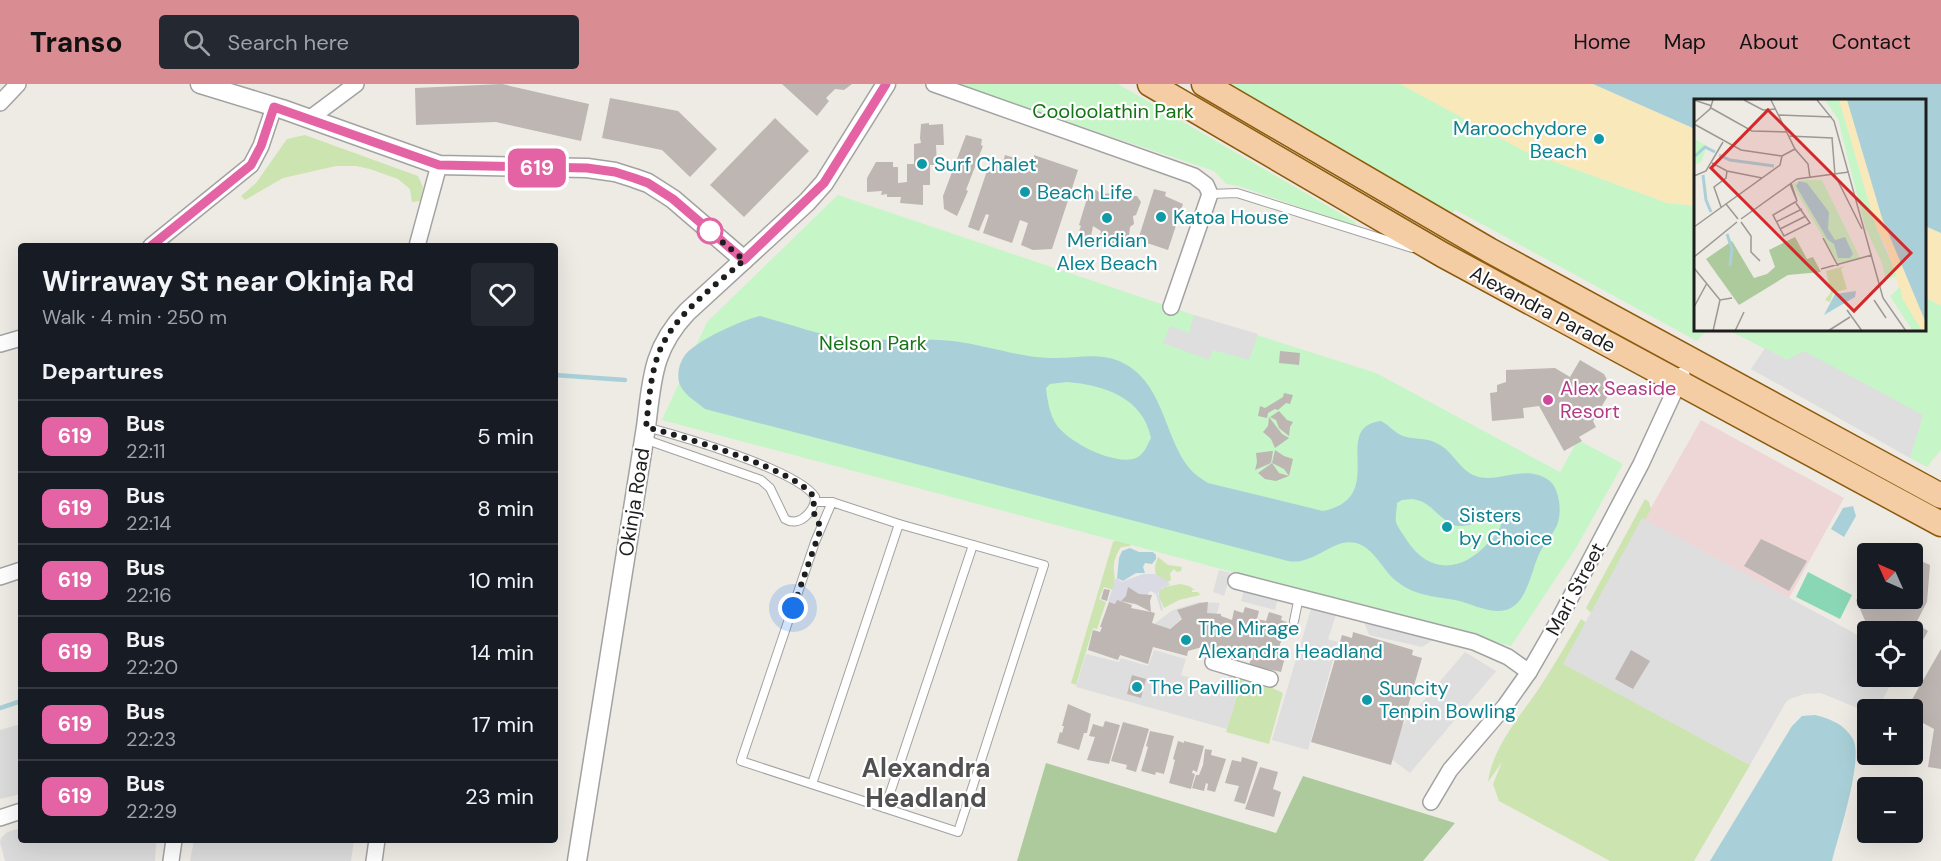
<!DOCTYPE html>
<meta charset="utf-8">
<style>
body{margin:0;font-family:"DM Sans",sans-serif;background:#242831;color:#f1f3f6;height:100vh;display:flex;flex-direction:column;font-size:22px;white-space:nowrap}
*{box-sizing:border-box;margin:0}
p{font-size:20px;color:#9ea1a6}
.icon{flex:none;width:33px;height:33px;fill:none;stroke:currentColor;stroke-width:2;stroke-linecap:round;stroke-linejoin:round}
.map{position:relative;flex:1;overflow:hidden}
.panel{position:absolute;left:18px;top:159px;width:540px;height:600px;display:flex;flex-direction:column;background:#171b24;border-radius:6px;box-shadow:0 6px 24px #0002}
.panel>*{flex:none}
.badge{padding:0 12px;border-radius:9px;font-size:21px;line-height:39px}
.needle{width:39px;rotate:315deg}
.buttons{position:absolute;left:1857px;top:459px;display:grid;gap:12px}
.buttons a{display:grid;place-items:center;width:66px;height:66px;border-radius:6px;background:#171b24;box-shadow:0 6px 24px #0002;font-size:30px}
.you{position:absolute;width:30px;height:30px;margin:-15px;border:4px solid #fff;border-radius:50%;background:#1a73e8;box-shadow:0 0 0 9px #1a73e833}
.map>.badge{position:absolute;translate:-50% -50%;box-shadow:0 0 0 3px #fff}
h2{padding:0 24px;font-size:22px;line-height:54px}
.round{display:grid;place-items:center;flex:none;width:63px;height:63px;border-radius:6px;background:#242831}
.summary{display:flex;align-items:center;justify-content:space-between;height:102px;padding:0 24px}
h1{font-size:28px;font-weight:800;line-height:45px}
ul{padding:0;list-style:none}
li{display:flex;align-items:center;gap:18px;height:72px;padding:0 24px;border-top:2px solid #363941}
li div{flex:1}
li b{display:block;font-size:22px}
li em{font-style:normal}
li .badge{min-width:66px;font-weight:700;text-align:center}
header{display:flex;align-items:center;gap:36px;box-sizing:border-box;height:84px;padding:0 30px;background:#d98d93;color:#111}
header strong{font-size:28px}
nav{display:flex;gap:33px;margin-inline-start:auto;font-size:21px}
.search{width:420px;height:54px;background:#242831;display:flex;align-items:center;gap:15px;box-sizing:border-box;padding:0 21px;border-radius:6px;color:#9ea1a6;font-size:22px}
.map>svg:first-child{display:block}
.residential{fill:#dcdbdb}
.commercial{fill:#eed6d6}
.grass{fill:#cce4af}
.forest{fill:#adca9d}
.sand{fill:#f9e8b9}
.park{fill:#c6f5c7}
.pitch{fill:#8ad7b5}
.parking{fill:#dedede}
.plaza{fill:#dadae4}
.water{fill:#a9d0d8;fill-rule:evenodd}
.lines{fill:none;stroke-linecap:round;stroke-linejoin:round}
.stream{stroke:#a9d0d8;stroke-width:4.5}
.building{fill:#beb6b2}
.service-casing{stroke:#a2a2a2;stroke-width:10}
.minor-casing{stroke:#a2a2a2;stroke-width:18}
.tertiary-casing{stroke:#a2a2a2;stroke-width:21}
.primary-casing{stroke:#8c5b0d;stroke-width:27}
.service{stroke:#fff;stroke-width:8}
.minor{stroke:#fff;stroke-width:15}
.tertiary{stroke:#fff;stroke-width:18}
.primary{stroke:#f4cda5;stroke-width:24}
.line-casing{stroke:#fff;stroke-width:14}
.line{stroke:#e463a4;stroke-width:9}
.walk{stroke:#1e1e1e;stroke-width:6;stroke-dasharray:0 10.8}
.culture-dot{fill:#0f9aa8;stroke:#fff;stroke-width:2}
.stop-dot{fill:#fff;stroke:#e463a4;stroke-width:3}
.hotel-dot{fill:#d1479c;stroke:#fff;stroke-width:2}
.labels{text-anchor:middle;stroke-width:4.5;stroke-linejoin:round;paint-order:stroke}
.park-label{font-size:20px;fill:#157417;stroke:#fff}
.culture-label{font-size:20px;fill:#0d838f;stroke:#fff;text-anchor:start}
.street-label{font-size:20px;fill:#1e1e1e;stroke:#fff}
.hotel-label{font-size:20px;fill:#b23c85;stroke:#fff;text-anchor:start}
.district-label{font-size:26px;font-weight:bold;fill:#515151;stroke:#fff}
.inset-river{fill:none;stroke:#a9d0d8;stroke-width:3}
.inset-road{fill:none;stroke:#9b9995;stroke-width:1.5}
.view{fill:#d62828;fill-opacity:0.15;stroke:#d62828;stroke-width:3}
.inset-edge{fill:none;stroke:#1e1e1e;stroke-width:3}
</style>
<header>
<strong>Transo</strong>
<div class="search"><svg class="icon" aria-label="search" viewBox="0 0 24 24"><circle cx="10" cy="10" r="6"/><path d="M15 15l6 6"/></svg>Search here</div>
<nav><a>Home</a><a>Map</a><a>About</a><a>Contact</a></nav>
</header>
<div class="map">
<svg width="1941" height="777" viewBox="0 0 1941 777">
<rect width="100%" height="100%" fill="#eeebe5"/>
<g class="residential">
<path d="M21 640V710L0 715V646Z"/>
<path d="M21 744V756H155L156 760 155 777H5L0 758 1 754 7 748Z"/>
<path d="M194 756H354L351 777H190Z"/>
</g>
<path class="commercial" d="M1701 336 1844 414 1789 514 1644 436Z"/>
<g class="grass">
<path d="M305 51 418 92 423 103 420 117 412 118 410 105 398 95 370 85 356 82H336L283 94 245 116 241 112 256 99 287 55Z"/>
<path d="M1645 415 1649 418 1651 425 1592 530 1586 524Z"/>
<path d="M1117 456 1131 458 1130 462 1121 463C1107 484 1119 490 1113 506L1104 503 1099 515 1106 518 1097 545 1093 544 1076 601 1071 599 1113 458Z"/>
<path d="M1158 473 1168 481 1182 483 1181 487 1177 488 1174 485 1170 489 1171 496 1168 498C1153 493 1153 486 1158 473Z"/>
<path d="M1180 500 1189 502 1195 506H1192V508H1198L1200 511 1179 516 1164 524 1159 513V507L1165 503Z"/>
<path d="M1581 535 1587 539 1565 580 1750 681 1694 777H1610L1499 717 1493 700 1502 678 1488 698C1493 663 1518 635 1538 606 1553 583 1567 559 1581 535Z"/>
<path d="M1231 592 1266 601 1283 609 1269 660 1226 648 1238 608 1215 601Z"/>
</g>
<path class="forest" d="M1046 679 1276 749 1303 692 1455 739 1423 777H1017Z"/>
<g class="sand">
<path d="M1400 0H1593L1695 45V122L1667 119 1522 66Z"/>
<path d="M1924 142 1941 149V222L1925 213Z"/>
</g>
<g class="park">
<path d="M954 0H1118L1355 138 1356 143 1239 102 1226 100 1214 87Z"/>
<path d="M1221 0H1400L1522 66 1667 119 1695 122V246H1712L1703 250 1697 257 1456 126 1448 130Z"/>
<path d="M838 111 1194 231 1376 289 1560 388 1578 356 1623 380 1576 464 1511 562 662 336 707 238Z"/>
<path d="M1925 213 1941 222V366L1927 383 1910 374 1922 331 1787 276 1728 246H1924Z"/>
</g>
<path class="pitch" d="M1808 488 1852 511 1840 535 1796 513Z"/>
<g class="parking">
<path d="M1194 231 1258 250 1249 276 1213 266 1209 276 1163 259 1170 242 1189 249Z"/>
<path d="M1765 264 1787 276 1804 267 1923 331 1910 374 1751 285Z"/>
<path d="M1642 434 1867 556 1868 592 1895 593 1877 625 1868 626 1867 628 1821 609 1804 610 1790 615 1786 618 1750 681 1563 580Z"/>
<path d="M1219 486 1231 489 1224 512 1213 508Z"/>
<path d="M1244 506 1278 514 1275 526 1241 517Z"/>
<path d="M1199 518 1220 519 1216 532H1190L1181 535 1163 550 1154 540 1173 526Z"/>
<path d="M1311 525 1336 531 1328 555 1338 558 1308 666 1272 656Z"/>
<path d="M1364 538 1433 556 1422 563 1369 551Z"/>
<path d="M1154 566 1186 575 1181 591 1238 608 1227 645 1076 603 1086 570 1119 578 1121 574 1148 582Z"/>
<path d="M1465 568 1496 587 1410 689 1390 674 1396 649Z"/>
</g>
<path class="plaza" d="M1143 490H1156L1168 498 1170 501 1162 504 1158 509 1163 526 1161 527 1156 510 1151 507 1148 509V523L1117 517 1115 520 1108 518 1116 494 1122 498Z"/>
<g class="water">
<path d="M1593 0H1941V149L1925 142 1924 16H1695V45Z"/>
<path d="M760 232C790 240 820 252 852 255 886 257 919 254 953 257 985 261 1018 273 1051 274 1073 275 1098 268 1119 277 1164 296 1163 352 1190 385 1195 391 1202 395 1208 399L1323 427C1390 414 1329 343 1381 337 1389 341 1395 349 1403 352 1415 356 1427 353 1438 360 1453 367 1460 387 1476 392 1497 400 1523 380 1547 395 1561 403 1563 433 1555 445 1551 453 1544 460 1540 468 1530 488 1527 527 1499 527 1483 527 1470 519 1455 516 1433 512 1414 512 1395 496 1382 485 1374 464 1356 459 1333 453 1314 482 1288 477L705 325C697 318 682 310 679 298 677 289 679 279 685 271 696 257 741 236 760 232ZM1067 298C1103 301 1143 313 1151 354 1147 361 1145 369 1138 373 1118 384 1067 358 1056 340 1050 331 1047 315 1046 304L1050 300ZM1412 415C1417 416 1422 417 1426 420 1436 426 1446 441 1458 442 1473 443 1486 431 1501 440 1500 448 1493 453 1488 459 1461 489 1428 490 1406 455 1403 450 1398 444 1396 438 1395 433 1397 425 1397 419L1402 416Z"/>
<path d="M1853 422 1856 432 1844 453 1831 445 1843 424Z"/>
<path d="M1130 464 1139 468H1153L1156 471V475L1152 480 1145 479 1143 483 1145 489H1136L1123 497 1117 494 1119 474 1122 467Z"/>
<path d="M1815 631C1831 635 1844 640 1853 655 1864 675 1838 753 1832 777H1710L1792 642 1802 632Z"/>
</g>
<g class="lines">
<g class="stream">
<path d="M555 291 625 296"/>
<path d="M0 624 21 617"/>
</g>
</g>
<g class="building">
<path d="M502 0 589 20 581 57 496 38 416 41 415 4Z"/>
<path d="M782 0H852L844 6 835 5 826 14 829 17 817 32Z"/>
<path d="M610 14 678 27 717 65 690 93 662 66 602 54Z"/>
<path d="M775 34 809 67 744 133 710 101Z"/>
<path d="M929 39V41L943 40 944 61H936L937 81H930V101H923V121L900 119 901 113H887V110L881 111 882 107 867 108V94L876 78H893V83H898V99L907 98V80H914V60L921 59 920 54 921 40Z"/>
<path d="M966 51 982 55 981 61 983 62 966 106 968 107 957 132 944 125 943 112Z"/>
<path d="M1005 71 1034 80V71L1078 86 1052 165 1033 166 1021 161 1028 139 1020 136 1012 159 983 149 989 131 986 130 979 147 968 143 991 75 1003 79Z"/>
<path d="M1154 105 1166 108 1165 112 1183 120 1168 166 1138 156Z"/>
<path d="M1096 106 1101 110 1117 109 1116 113 1124 115 1131 112H1137L1141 118 1136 131 1133 132 1134 140 1130 143 1129 152 1124 162 1108 161V156L1100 152 1101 147 1093 142 1091 152 1087 156 1081 155 1078 150 1081 142 1079 141 1088 111 1091 107Z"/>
<path d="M1280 267 1300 269 1299 281 1279 279Z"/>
<path d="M1580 276 1604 290 1612 305 1593 337 1596 343 1579 353 1582 357 1564 367 1539 322 1523 324 1524 334 1492 337 1490 309 1497 308V301L1506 298V286L1555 284 1570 293Z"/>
<path d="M1284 309 1293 311 1290 320 1286 319 1278 326 1275 325 1268 329 1267 334 1258 332 1260 322 1265 324 1283 313Z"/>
<path d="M1279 327 1287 336 1293 338 1290 343 1289 352 1279 344 1276 336 1270 333Z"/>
<path d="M1269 333 1282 350 1289 354 1275 364 1271 355 1263 348 1268 342Z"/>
<path d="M1275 366 1284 372 1293 375 1289 392 1284 385 1272 379Z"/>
<path d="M1273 367 1271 379 1255 386 1257 378 1256 369Z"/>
<path d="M1272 379 1279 389 1289 392 1276 397 1265 395 1258 389Z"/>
<path d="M1761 455 1807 477 1789 507 1744 482Z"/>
<path d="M1912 473 1930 481 1927 518 1916 539 1928 547 1912 576V548H1870L1856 516 1868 505V514H1912Z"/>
<path d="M1128 503 1139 510 1152 511 1150 517 1151 528 1155 529 1152 539 1170 545 1182 535 1177 526 1200 519 1208 518 1207 529 1221 530V532L1232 536 1234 526 1243 529 1245 523 1259 527 1257 535 1266 537 1269 528 1282 532 1281 536 1287 538 1278 567 1286 570 1281 588 1249 581 1251 575 1223 568 1222 571 1202 563 1188 567 1187 572 1153 563 1148 580 1120 571 1118 576 1088 566 1093 546 1100 548 1102 543H1100L1109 518 1115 520 1117 516 1132 521 1131 524 1151 528 1136 520 1121 517 1126 512Z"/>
<path d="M1104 505 1110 506 1107 517 1101 515Z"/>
<path d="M1353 548 1413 566 1412 571 1422 574 1391 681 1311 658 1342 551 1352 554Z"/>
<path d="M1941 565V685L1928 683 1934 645 1923 639 1915 650 1912 648V626H1906Z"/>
<path d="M1631 566 1650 577 1633 605 1615 595Z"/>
<path d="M1132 591 1146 595 1141 614 1127 610Z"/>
<path d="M1068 620 1091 630 1087 649H1084L1079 666 1057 659 1060 648 1062 649 1064 642H1062Z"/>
<path d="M1105 637 1120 641 1109 680 1087 676 1095 653 1089 652 1093 640 1103 643Z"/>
<path d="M1123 638 1149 645 1136 688 1126 685 1127 681 1111 677Z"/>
<path d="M1150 647 1174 652 1164 690 1156 688 1155 691 1141 687 1148 663 1146 662Z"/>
<path d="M1178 657 1184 659V657L1204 662 1197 688 1193 686 1192 689 1195 690 1191 705 1169 699 1173 684 1175 676 1173 675Z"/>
<path d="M1205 665 1212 666 1211 671 1226 675 1215 708 1207 706 1208 700 1206 699 1204 707 1192 704 1196 691H1199L1203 681Z"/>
<path d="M1242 673 1258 678 1245 720 1234 717 1239 702 1225 699 1232 676 1241 678Z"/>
<path d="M1260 683 1278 688 1273 705 1281 708 1274 733 1245 725Z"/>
</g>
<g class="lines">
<g class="service-casing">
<g id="service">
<path d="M1210 110 1237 109 1412 164"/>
<path d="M644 355 761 396 770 404 785 435C799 444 815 427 815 413 798 386 680 352 646 343"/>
<path d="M815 418H832"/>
<path d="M832 418 899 440 1044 481 958 748 741 677 815 458Z"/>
<path d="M1294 537 1299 513"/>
<path d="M812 700 899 440"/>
<path d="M885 724 973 461"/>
</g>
</g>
<g class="minor-casing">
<g id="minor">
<path d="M934 0 1194 92 1206 101 1210 110 1171 223"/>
<path d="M0 19 18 0"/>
<path d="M309 35 356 0"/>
<path d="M151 162 251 81 261 62 274 23"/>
<path d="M417 162 439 81"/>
<path d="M0 260 21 254"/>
<path d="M0 493 21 486"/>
<path d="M1236 497 1474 558 1508 573 1529 588"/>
<path d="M1213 578 1270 595"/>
<path d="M1431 718 1450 686 1505 622 1529 588 1556 541 1641 380 1682 291"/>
<path d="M0 734 21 727"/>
<path d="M171 777 174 756"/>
<path d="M374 777 377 756"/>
</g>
</g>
<g class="tertiary-casing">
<g id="tertiary">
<path d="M200 0 282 25 439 81 587 84 615 88 634 94 648 99 673 115 744 176"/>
<path d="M577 777 646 343C652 296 652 265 687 228L807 118 824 99 886 0"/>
</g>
</g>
<g class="primary-casing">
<g id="primary">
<path d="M1150 0 1443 171 1941 440"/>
<path d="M1204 0 1489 166 1941 412"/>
</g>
</g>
<use href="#service" class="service"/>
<use href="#minor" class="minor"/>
<use href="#tertiary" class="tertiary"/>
<use href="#primary" class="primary"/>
</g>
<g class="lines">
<g class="line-casing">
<path id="line" d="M151 162 251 81 261 62 274 23 439 81 587 84 615 88 634 94 648 99 673 115 744 176 824 99 886 0"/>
</g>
<use href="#line" class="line"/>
<path class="walk" d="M710 147 708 146 744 176C714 203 676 229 660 266 650 290 649 318 646 343 677 351 807 388 815 416L812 425 821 444 793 524"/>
</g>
<g class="culture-dot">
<circle cx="1599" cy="55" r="6"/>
<circle cx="922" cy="80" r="6"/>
<circle cx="1025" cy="108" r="6"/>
<circle cx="1161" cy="133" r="6"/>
<circle cx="1107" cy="134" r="6"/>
<circle cx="1447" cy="443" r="6"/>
<circle cx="1186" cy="556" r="6"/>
<circle cx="1137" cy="603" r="6"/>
<circle cx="1367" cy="616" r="6"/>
</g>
<circle class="stop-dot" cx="710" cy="147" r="12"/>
<circle class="hotel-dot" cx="1548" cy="316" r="6"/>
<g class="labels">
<g class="park-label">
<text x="1113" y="34">Cooloolathin Park</text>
<text x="873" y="266">Nelson Park</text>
</g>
<g class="culture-label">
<text x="1587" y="51" text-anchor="end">Maroochydore<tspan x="1587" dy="23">Beach</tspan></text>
<text x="934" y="87">Surf Chalet</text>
<text x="1037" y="115">Beach Life</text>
<text x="1173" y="140">Katoa House</text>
<text x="1107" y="163" text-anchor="middle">Meridian<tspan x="1107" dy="23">Alex Beach</tspan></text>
<text x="1459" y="438">Sisters<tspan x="1459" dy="23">by Choice</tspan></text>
<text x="1198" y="551">The Mirage<tspan x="1198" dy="23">Alexandra Headland</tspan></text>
<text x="1149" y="610">The Pavillion</text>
<text x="1379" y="611">Suncity<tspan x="1379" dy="23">Tenpin Bowling</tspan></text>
</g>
<g class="street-label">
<text transform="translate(1543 225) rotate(28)" y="7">Alexandra Parade</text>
<text transform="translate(634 418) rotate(-81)" y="7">Okinja Road</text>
<text transform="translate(1575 505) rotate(-62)" y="7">Mari Street</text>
</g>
<g class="hotel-label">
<text x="1560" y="311">Alex Seaside<tspan x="1560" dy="23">Resort</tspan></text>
</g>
<g class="district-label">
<text x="926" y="693">Alexandra<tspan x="926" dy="30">Headland</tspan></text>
</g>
</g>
<g transform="translate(1694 15)">
<rect width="232" height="232" fill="#eeebe5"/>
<path d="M151 167 147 170 153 190 139 194 136 203 131 201 137 193 132 172Z" fill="#cce4af"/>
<path d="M101 138 113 160 119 158 127 173 94 176 45 206 12 160 38 142 60 179 73 175 81 168 75 151Z" fill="#adca9d"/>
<path d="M145 1H153L188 119 232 224V232L227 231 208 199 193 149 182 128Z" fill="#f9e8b9"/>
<path d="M131 1H145L182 128 203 177 192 181 188 182 191 177 188 164 171 128 144 20ZM0 40 13 47 7 63 0 66ZM109 81H128L166 159 144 164 98 85ZM206 188 208 199 228 232 218 231 196 197Z" fill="#c6f5c7"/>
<path d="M153 1H232V224L188 119ZM105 82 113 84 135 113 134 130 141 141 151 138 159 155 156 159H144L140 145 134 141 102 87ZM162 192 161 198 130 216 141 195Z" fill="#a9d0d8"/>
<path class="inset-river" d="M25 56 36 61 80 67M1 57 11 48 21 53M9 76 12 101 17 113M33 135 38 150 36 167"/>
<path class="inset-road" d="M0 1 18 7M50 1 69 11 81 10M77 1 101 50 114 65 116 79M123 1 140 22 189 199 212 232M17 9 58 32 93 33M85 16 138 18M0 24 16 10 19 1M0 25 47 51 88 57 101 50M94 37 139 39M138 39 141 76 168 130M18 64 33 72 68 79M0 77 12 72 29 43M96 85 103 102 97 84M102 104 116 124 90 137 79 116 103 102M32 105 44 120M27 108 20 88 32 79 33 72M47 120 103 80 155 73M47 123 57 137V153L66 162 61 157M82 123 108 110M0 128 86 66 88 57M86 130 112 117M129 139 144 167M0 158 43 123M0 169 26 201 38 199M127 170 178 156M180 201 192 219M0 208 13 184M153 211 168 232M19 232 26 201M41 232 50 213M134 232 156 218"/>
<path class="view" d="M74 11 217 154 160 212 17 69Z"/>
<rect width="232" height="232" class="inset-edge"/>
</g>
</svg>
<div class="buttons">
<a><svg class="needle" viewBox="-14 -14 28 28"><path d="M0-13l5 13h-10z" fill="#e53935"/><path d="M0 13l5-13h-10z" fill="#9ea1a6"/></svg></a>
<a><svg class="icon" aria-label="locate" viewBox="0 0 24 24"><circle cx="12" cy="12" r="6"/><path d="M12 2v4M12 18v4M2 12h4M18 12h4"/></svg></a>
<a>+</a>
<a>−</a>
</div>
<div class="you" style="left:793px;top:524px"></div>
<b class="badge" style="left:537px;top:84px;background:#e463a4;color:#fff">619</b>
<section class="panel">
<div class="summary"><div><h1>Wirraway St near Okinja Rd</h1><p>Walk · 4 min · 250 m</p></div><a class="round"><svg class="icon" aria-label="heart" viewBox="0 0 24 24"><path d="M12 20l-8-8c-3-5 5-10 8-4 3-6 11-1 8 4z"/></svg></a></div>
<h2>Departures</h2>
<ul>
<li><span class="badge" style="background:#e463a4;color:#fff">619</span><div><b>Bus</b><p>22:11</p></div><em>5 min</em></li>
<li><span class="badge" style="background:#e463a4;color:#fff">619</span><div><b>Bus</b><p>22:14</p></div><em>8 min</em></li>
<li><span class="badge" style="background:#e463a4;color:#fff">619</span><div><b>Bus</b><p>22:16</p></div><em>10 min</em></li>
<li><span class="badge" style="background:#e463a4;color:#fff">619</span><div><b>Bus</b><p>22:20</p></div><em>14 min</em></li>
<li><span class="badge" style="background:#e463a4;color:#fff">619</span><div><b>Bus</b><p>22:23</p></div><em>17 min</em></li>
<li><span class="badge" style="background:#e463a4;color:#fff">619</span><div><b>Bus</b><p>22:29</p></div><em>23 min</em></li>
</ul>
</section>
</div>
